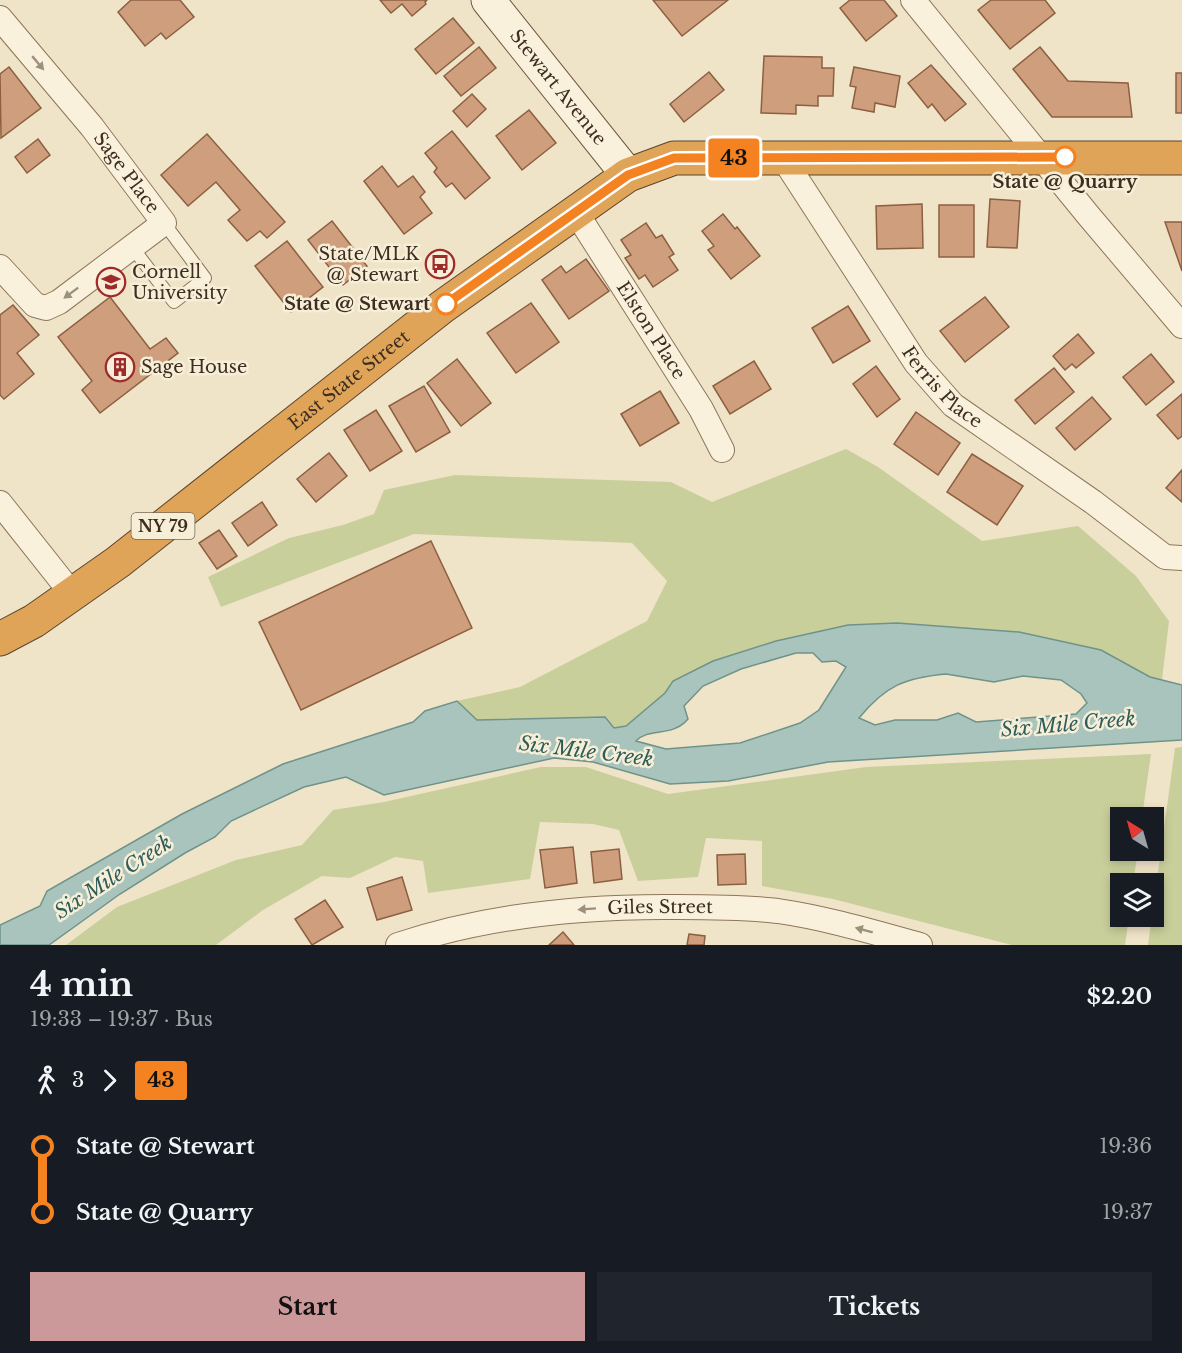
<!DOCTYPE html>
<meta charset="utf-8">
<style>
body{margin:0;font-family:"Libre Baskerville",serif;background:#20242c;color:#f1f3f6;height:100vh;display:flex;flex-direction:column;font-size:22px;white-space:nowrap}
*{box-sizing:border-box;margin:0}
p{font-size:20px;color:#9ea1a6}
.icon{flex:none;width:33px;height:33px;fill:none;stroke:currentColor;stroke-width:2;stroke-linecap:round;stroke-linejoin:round}
.map{position:relative;height:945px;overflow:hidden}
.sheet{display:flex;flex-direction:column;background:#171b24;flex:1}
.sheet>*{flex:none}
.badge{padding:0 12px;border-radius:4px;font-size:21px;line-height:39px}
.needle{width:39px;rotate:323deg}
.controls{position:absolute;left:1110px;top:807px;display:grid;gap:12px}
.controls a{display:grid;place-items:center;width:54px;height:54px;border-radius:0px;background:#171b24;box-shadow:0 3px 9px #0003;font-size:30px}
.map>.badge{position:absolute;translate:-50% -50%;box-shadow:0 0 0 3px #fff}
.legs{display:flex;align-items:center;gap:9px;height:66px;padding:0 30px;font-size:20px}
.legs p{margin-inline-start:auto}
.overview{display:flex;align-items:center;justify-content:space-between;height:102px;padding:0 30px}
h1{font-size:33px;font-weight:800;line-height:45px}
.action{display:flex;gap:12px;margin-top:auto;padding:12px 30px}
.action a{flex:1;height:69px;border-radius:0px;background:#cc999b;color:#111;font-size:24px;font-weight:800;line-height:69px;text-align:center}
.action a+a{background:#20242c;color:#f1f3f6}
ul{padding:0 30px;list-style:none}
li{display:flex;align-items:center;gap:21px;height:66px;font-size:22px}
li i{display:grid;place-items:center;width:9px;height:100%;margin:0 8px;background:currentColor}
li i::after{content:'';width:15px;height:15px;margin:-8px;border:4px solid;border-radius:50%;background:#171b24}
li p{margin-inline-start:auto}
li:first-child i{background:linear-gradient(#0000 50%,currentColor 0)}
li:last-child i{background:linear-gradient(currentColor 50%,#0000 0)}
.map>svg:first-child{display:block}
.green{fill:#c9cf9b}
.water{fill:#a9c4bc;stroke:#6f938a;stroke-width:1.5;fill-rule:evenodd}
.building{fill:#cf9f7d;stroke:#8d5f41;stroke-width:1.5}
.lines{fill:none;stroke-linecap:round;stroke-linejoin:round}
.lane-casing{stroke:#8d765c;stroke-width:14}
.street-casing{stroke:#8d765c;stroke-width:26}
.secondary-casing{stroke:#6f573f;stroke-width:35}
.highway-casing{stroke:#5b4430;stroke-width:35}
.lane{stroke:#faf1dc;stroke-width:12}
.street{stroke:#faf1dc;stroke-width:24}
.secondary{stroke:#faf1dc;stroke-width:33}
.highway{stroke:#e0a458;stroke-width:33}
.oneway{fill:#9c907e}
.line-1-casing{stroke:#fff;stroke-width:14}
.line-1{stroke:#f58220;stroke-width:9}
.stop-1-dot{fill:#fff;stroke:#f58220;stroke-width:3}
.labels{text-anchor:middle;stroke-width:5;stroke-linejoin:round;paint-order:stroke}
.shield{fill:#f7eed8;stroke:#756857;stroke-width:1.5}
.shield-label{font-size:16px;font-weight:bold;fill:#3d2e20}
.street-label{font-size:18px;fill:#3d2e20;stroke:#f7eed8}
.stop-label{font-size:18px;font-weight:bold;fill:#3d2e20;stroke:#f7eed8}
.poi-label{font-size:18px;fill:#3d2e20;stroke:#f7eed8;text-anchor:start}
.water-label{font-size:20px;font-style:italic;fill:#2f5d5a;stroke:#f7eed8}
</style>
<div class="map">
<svg width="1182" height="945" viewBox="0 0 1182 945">
<rect width="100%" height="100%" fill="#f0e4c8"/>
<g class="green">
<path d="M846 449 878 467 982 541 1078 526 1136 576 1169 621 1162 680 1150 677 1101 650 1019 632 897 623 848 625 776 641 713 661 673 681 665 693 626 726 614 728 605 717 477 720 457 701 520 687 647 621 667 581 632 543 414 534 221 607 208 577 289 538 343 525 374 514 384 490 455 475 671 482 712 502Z"/>
<path d="M1182 747V945H1148L1175 748Z"/>
<path d="M1151 754 1142 817 1120 818V850L1138 851 1133 883 1120 884V916L1129 917 1125 945H1012L833 899 762 886V841L706 838 698 877 638 881 619 830 593 824 540 822 530 879 428 893 423 861 395 857 350 878 322 876 263 910 216 945H66L117 907 236 860 302 845 333 810 384 802 541 767H586L668 794 866 767Z"/>
</g>
<path class="water" d="M897 623 1019 632 1101 650 1150 677 1182 685V740L828 762 728 781 670 784 593 762 554 758 384 795 346 777 304 787 231 821 215 837 185 853 120 894 49 945H0V925L40 906 47 891 182 814 283 764 413 722 425 711 457 701 477 720 605 717 614 728 626 726 665 693 673 681 713 661 776 641 848 625ZM796 653H813L822 662 836 661 846 667 819 710 800 723 740 743 666 749 636 741C649 727 672 738 688 719L684 706 703 686 741 669ZM946 674 994 682 1023 676 1061 680 1081 694 1087 703 1076 714 976 722 958 713 937 720H895L875 725 859 718C886 685 905 678 946 674Z"/>
<g class="building">
<path d="M131 0H180L194 17 166 39 161 33 145 46 118 12Z"/>
<path d="M380 0H427L425 2 426 4 412 16 402 4 391 13Z"/>
<path d="M653 0H728L682 36Z"/>
<path d="M850 0H884L897 16 866 41 840 8Z"/>
<path d="M991 0H1045L1055 13 1010 49 978 10Z"/>
<path d="M453 18 474 43 436 74 415 49Z"/>
<path d="M479 47 496 68 461 96 444 76Z"/>
<path d="M1040 47 1068 81 1128 83 1132 117H1052L1013 69Z"/>
<path d="M764 56 822 57V68H834L833 96H818V106L796 105V114L761 113Z"/>
<path d="M931 65 966 104 945 121 932 104 928 108 908 83Z"/>
<path d="M9 67 41 108 1 138 0 74Z"/>
<path d="M854 67 900 76 895 107 875 103 874 112 852 108 856 87 850 86Z"/>
<path d="M709 72 724 90 684 122 670 104Z"/>
<rect x="1176" y="73" width="6" height="40"/>
<path d="M472 94 486 109 467 127 453 111Z"/>
<path d="M529 110 556 143 522 170 496 136Z"/>
<path d="M452 131 490 178 465 199 452 183 446 187 434 172 437 168 425 153Z"/>
<path d="M207 134 285 222 267 238 260 231 247 241 228 220 240 210 216 182 188 206 161 175Z"/>
<path d="M38 139 50 155 27 173 15 157Z"/>
<path d="M382 166 398 187 413 176 425 192 420 197 432 213 404 234 364 181Z"/>
<path d="M990 199 1020 201 1017 248 987 247Z"/>
<path d="M922 204 923 248 877 249 876 206Z"/>
<rect x="939" y="205" width="35" height="52"/>
<path d="M723 214 735 229 737 227 760 256 731 279 708 250 714 246 702 231Z"/>
<path d="M332 221 367 266 343 285 308 240Z"/>
<path d="M1165 222H1182V271Z"/>
<path d="M646 223 656 238 662 235 674 254 669 257 678 270 653 287 645 275 639 279 625 258 631 255 621 240Z"/>
<path d="M287 241 323 287 291 312 255 266Z"/>
<path d="M586 259 609 291 569 319 542 280 561 266 566 273Z"/>
<path d="M110 297 150 349 166 338 178 353 100 413 82 390 92 381 58 337Z"/>
<path d="M985 297 1009 327 965 362 940 331Z"/>
<path d="M531 303 559 342 516 373 487 333Z"/>
<path d="M13 305 39 335 17 353 34 374 4 399 0 395V315Z"/>
<path d="M848 306 870 341 833 363 812 328Z"/>
<path d="M1078 334 1094 353 1076 368 1072 364 1065 370 1053 356Z"/>
<path d="M1151 354 1174 382 1146 405 1123 377Z"/>
<path d="M457 359 491 403 461 426 427 383Z"/>
<path d="M754 361 771 389 730 414 713 386Z"/>
<path d="M876 366 900 399 877 417 853 384Z"/>
<path d="M1054 368 1074 392 1035 424 1015 400Z"/>
<path d="M424 386 450 432 416 452 389 406Z"/>
<path d="M660 391 679 423 640 446 621 414Z"/>
<path d="M1182 394V436L1178 439 1157 415Z"/>
<path d="M1092 397 1111 419 1075 450 1056 428Z"/>
<path d="M376 410 402 451 370 471 344 430Z"/>
<path d="M916 412 960 443 938 475 894 444Z"/>
<path d="M329 453 347 476 316 502 297 479Z"/>
<path d="M972 454 1023 486 997 525 947 492Z"/>
<path d="M1182 470V502L1166 488Z"/>
<path d="M262 502 277 525 248 546 232 523Z"/>
<path d="M219 530 237 556 217 569 199 543Z"/>
<path d="M431 541 472 628 301 710 259 622Z"/>
<path d="M573 847 577 883 545 888 540 850Z"/>
<path d="M619 849 622 879 594 883 591 852Z"/>
<path d="M745 854 746 884 718 885 717 855Z"/>
<path d="M402 877 412 910 377 920 367 888Z"/>
<path d="M325 900 343 927 312 945 295 919Z"/>
<path d="M563 932 574 945H549Z"/>
<path d="M689 934 705 936 704 945H687Z"/>
</g>
<g class="lines">
<g class="lane-casing">
<path id="lane" d="M132 247 174 302 205 278 164 223"/>
</g>
<g class="street-casing">
<g id="street">
<path d="M913 0 1088 215 1182 326"/>
<path id="s1" d="M0 18 92 127 164 223 59 302 46 308 35 305 0 267"/>
<path id="s2" d="M783 158 916 363 953 405 1093 502 1165 557 1182 558"/>
<path id="s3" d="M577 214 701 409 722 450"/>
<path d="M0 503 73 595"/>
<path id="s4" d="M398 945C488 915 583 906 677 907 711 907 745 907 778 911 826 918 873 932 920 945"/>
</g>
</g>
<g class="secondary-casing">
<g id="secondary">
<path id="s5" d="M488 0 628 175"/>
</g>
</g>
<g class="highway-casing">
<g id="highway">
<path id="s6" d="M0 639 34 621 118 562 442 307 628 175 674 158H1182"/>
</g>
</g>
<use href="#lane" class="lane"/>
<use href="#street" class="street"/>
<use href="#secondary" class="secondary"/>
<use href="#highway" class="highway"/>
</g>
<defs><path id="oneway-solid" d="M-6-.8H1V-3.2L6.5 0L1 3.2V.8H-6Z" transform="scale(1.5)"/></defs>
<g class="oneway">
<use href="#oneway-solid" transform="translate(38 63) rotate(50)"/>
<use href="#oneway-solid" transform="translate(71 293) rotate(143)"/>
<use href="#oneway-solid" transform="translate(587 909) rotate(176)"/>
<use href="#oneway-solid" transform="translate(864 930) rotate(-165)"/>
</g>
<g class="lines">
<g class="line-1-casing">
<path id="line-1" d="M446 304 628 175 674 158 1065 157"/>
</g>
<use href="#line-1" class="line-1"/>
</g>
<defs>
<g id="bus-ring" transform="scale(1.5)"><circle r="9.5" fill="#f7eed8" stroke="#9e2a2b" stroke-width="1.5"/><path d="M-5-6H5V4H4V6H2V4H-2V6H-4V4H-5ZM-3.5-4V0h7V-4ZM-3.5 1.2v1.5H-2V1.2ZM2 1.2v1.5H3.5V1.2Z" fill="#9e2a2b"/></g>
<g id="university-ring" transform="scale(1.5)"><circle r="9.5" fill="#f7eed8" stroke="#9e2a2b" stroke-width="1.5"/><path d="M0-5L7-2L0 1L-7-2ZM-4 1L0 2.5L4 1V4Q0 6-4 4Z" fill="#9e2a2b"/></g>
<g id="building-ring" transform="scale(1.5)"><circle r="9.5" fill="#f7eed8" stroke="#9e2a2b" stroke-width="1.5"/><path d="M-4-6H4V6H1V3H-1V6H-4ZM-2.5-4.3h1.7v1.8h-1.7ZM.8-4.3h1.7v1.8H.8ZM-2.5-1h1.7V.8h-1.7ZM.8-1h1.7V.8H.8Z" fill="#9e2a2b"/></g>
</defs>
<g fill-rule="evenodd">
<use href="#bus-ring" x="440" y="264"/>
<use href="#university-ring" x="111" y="282"/>
<use href="#building-ring" x="120" y="367"/>
</g>
<g class="stop-1-dot">
<circle cx="1065" cy="157" r="10"/>
<circle cx="446" cy="304" r="10"/>
</g>
<g class="labels">
<rect class="shield" x="131.5" y="513" width="63" height="26" rx="4.5"/>
<g class="shield-label">
<text x="163" y="532">NY 79</text>
</g>
<g class="street-label">
<text dy="6" stroke="none"><textPath href="#s5" startOffset="112">Stewart Avenue</textPath></text>
<text dy="6" stroke="none"><textPath href="#s1" startOffset="200">Sage Place</textPath></text>
<text dy="6" stroke="none"><textPath href="#s3" startOffset="138">Elston Place</textPath></text>
<text dy="6" stroke="none"><textPath href="#s6" startOffset="435">East State Street</textPath></text>
<text dy="6" stroke="none"><textPath href="#s2" startOffset="280">Ferris Place</textPath></text>
<text dy="6" stroke="none"><textPath href="#s4" startOffset="266">Giles Street</textPath></text>
</g>
<g class="stop-label">
<text x="1065" y="188">State @ Quarry</text>
<text x="430" y="310" text-anchor="end">State @ Stewart</text>
</g>
<g class="poi-label">
<text x="419" y="260" text-anchor="end">State/MLK<tspan x="419" dy="21">@ Stewart</tspan></text>
<text x="132" y="278">Cornell<tspan x="132" dy="21">University</tspan></text>
<text x="141" y="373">Sage House</text>
</g>
<g class="water-label">
<text transform="translate(1068 724) rotate(-5)" y="7">Six Mile Creek</text>
<text transform="translate(586 751) rotate(7)" y="7">Six Mile Creek</text>
<text transform="translate(113 877) rotate(-33)" y="7">Six Mile Creek</text>
</g>
</g>
</svg>
<div class="controls">
<a><svg class="needle" viewBox="-14 -14 28 28"><path d="M0-13l5 13h-10z" fill="#e53935"/><path d="M0 13l5-13h-10z" fill="#9ea1a6"/></svg></a>
<a><svg class="icon" aria-label="layers" viewBox="0 0 24 24"><path d="M12 4l9 5-9 5-9-5zM3 14l9 5 9-5"/></svg></a>
</div>
<b class="badge" style="left:734px;top:158px;background:#f58220;color:#111">43</b>
</div>
<section class="sheet">
<div class="overview"><div><h1>4 min</h1><p>19:33 – 19:37 · Bus</p></div><b>$2.20</b></div>
<div class="legs"><svg class="icon" aria-label="walk" viewBox="0 0 24 24"><circle cx="13" cy="4" r="2"/><path d="M13 8l-2 6 4 7M11 14l-3 7M7 12l3-4h3l4 4"/></svg>3<svg class="icon" aria-label="forward" viewBox="0 0 24 24"><path d="M9 5l7 7-7 7"/></svg><b class="badge" style="background:#f58220;color:#111">43</b></div>
<ul>
<li><i style="color:#f58220"></i><b>State @ Stewart</b><p>19:36</p></li>
<li><i style="color:#f58220"></i><b>State @ Quarry</b><p>19:37</p></li>
</ul>
<div class="action"><a>Start</a><a>Tickets</a></div>
</section>
